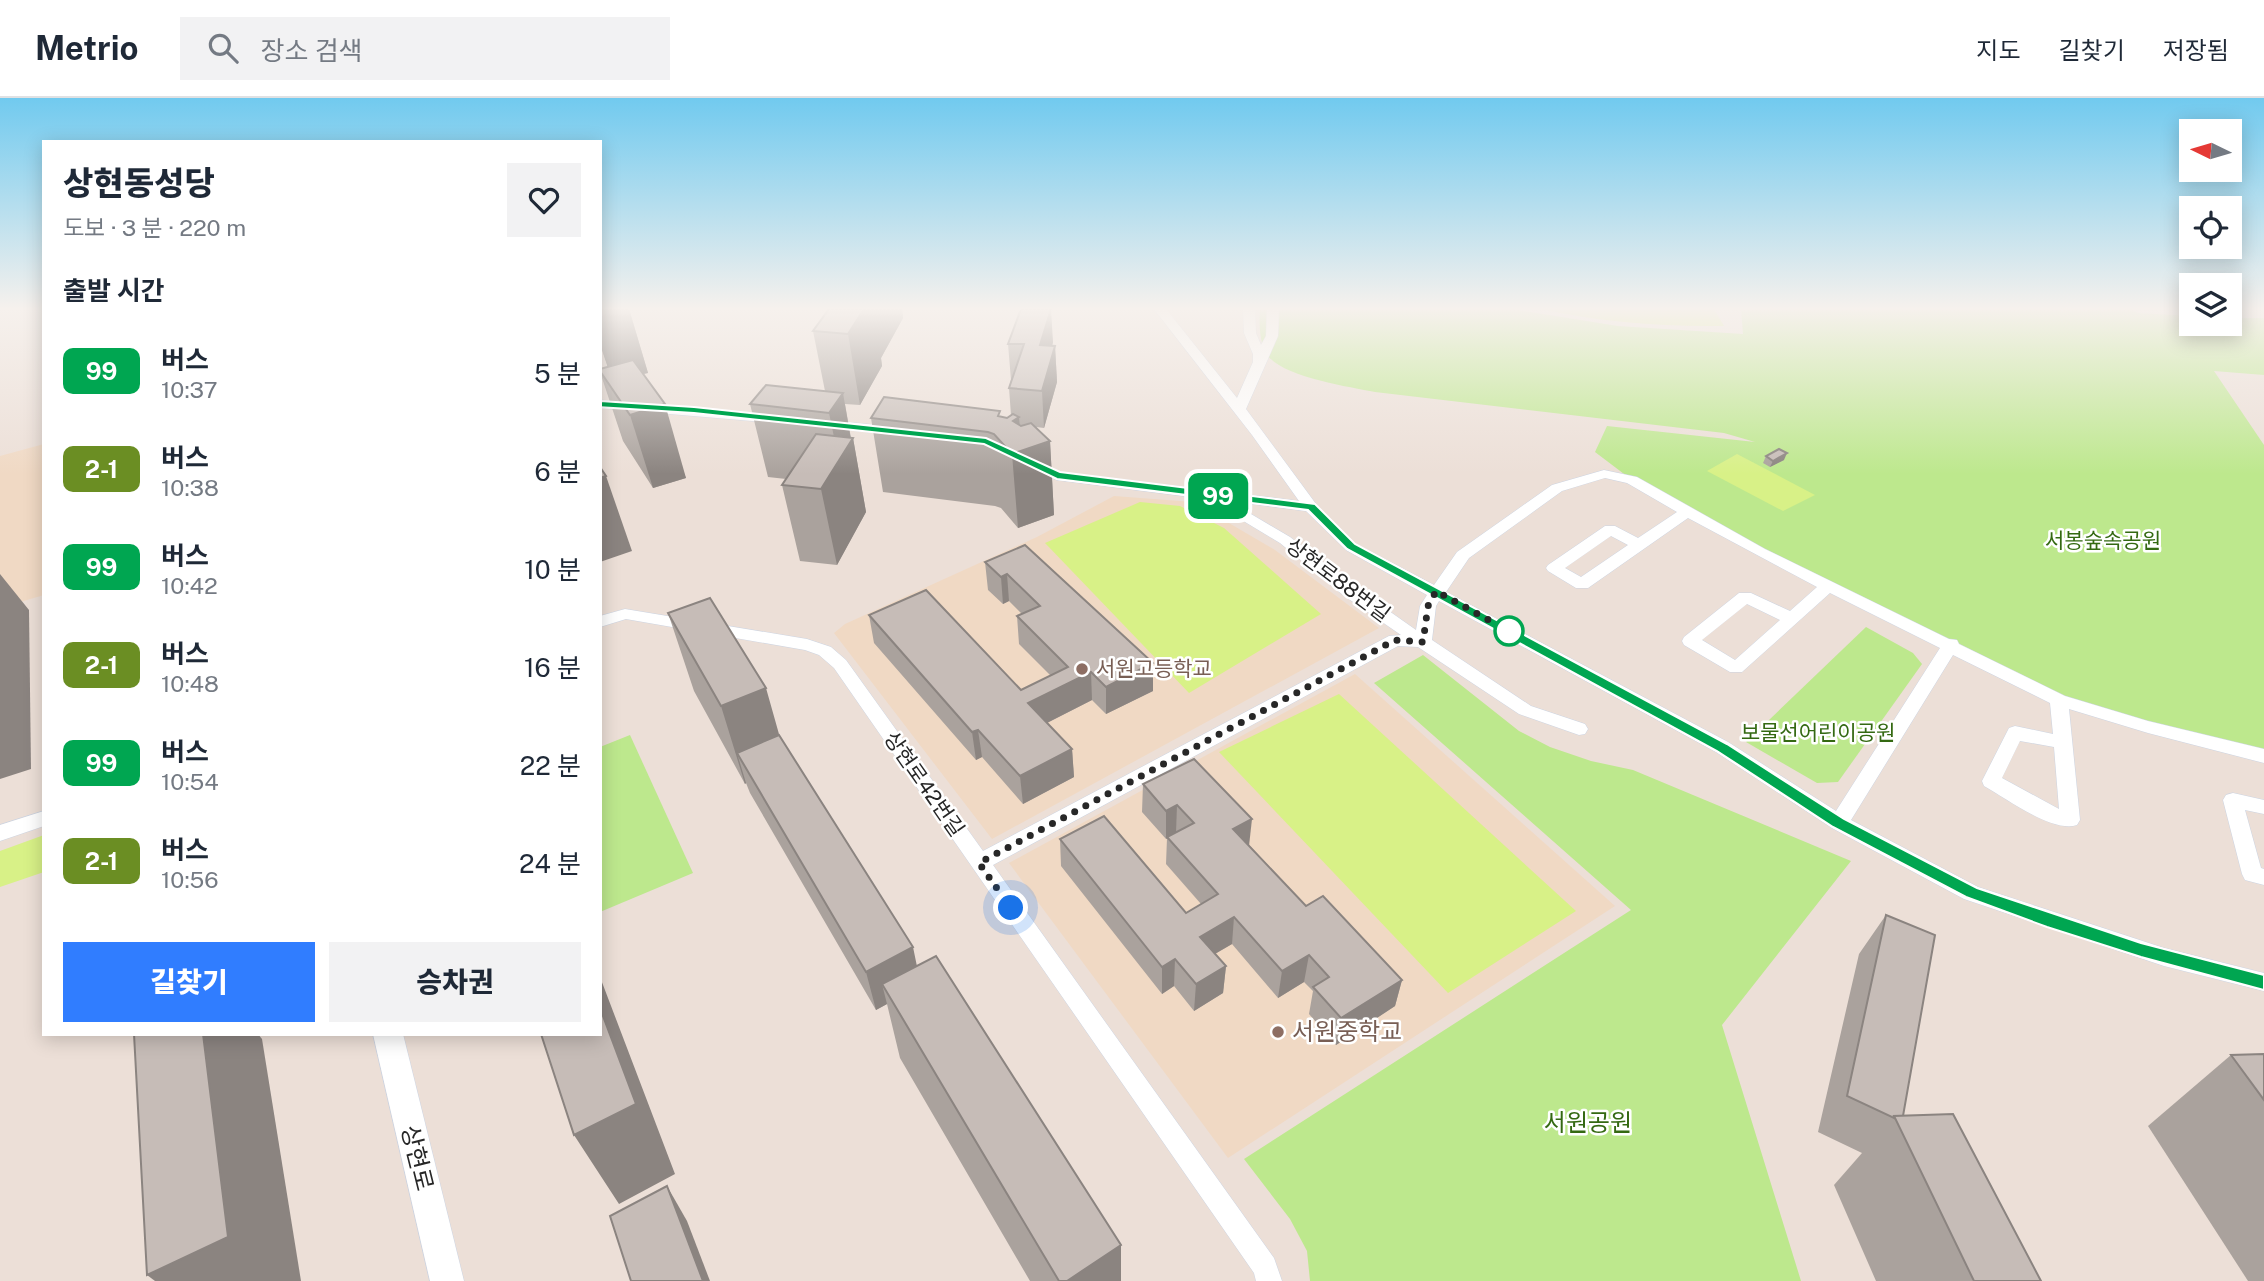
<!DOCTYPE html>
<html lang="ko">
<meta charset="utf-8">
<style>
body{margin:0;font-family:"Public Sans","Noto Sans KR",sans-serif;background:#f2f2f3;color:#1f2937;height:100vh;display:flex;flex-direction:column;font-size:26px;white-space:nowrap}
*{box-sizing:border-box;margin:0}
p{font-size:23px;color:#747a83}
.icon{flex:none;width:38px;height:38px;fill:none;stroke:currentColor;stroke-width:2;stroke-linecap:round;stroke-linejoin:round}
.map{position:relative;flex:1;overflow:hidden}
.details{position:absolute;left:42px;top:42px;width:560px;height:896px;display:flex;flex-direction:column;background:#fff;border-radius:0px;box-shadow:0 4px 18px #0003}
.details>*{flex:none}
.badge{padding:0 14px;border-radius:10px;font-size:24px;line-height:46px}
.needle{width:46px;rotate:275deg}
.fabs{position:absolute;left:2179px;top:21px;display:grid;gap:14px}
.fabs a{display:grid;place-items:center;width:63px;height:63px;border-radius:0px;background:#fff;box-shadow:0 4px 18px #0003;font-size:35px}
.you{position:absolute;width:35px;height:35px;margin:-18px;border:5px solid #fff;border-radius:50%;background:#1a73e8;box-shadow:0 0 0 10px #1a73e833}
.map>.badge{position:absolute;translate:-50% -50%;box-shadow:0 0 0 4px #fff}
h2{padding:0 21px;font-size:26px;line-height:63px}
.round{display:grid;place-items:center;flex:none;width:74px;height:74px;border-radius:0px;background:#f2f2f3}
.head{display:flex;align-items:center;justify-content:space-between;height:119px;padding:0 21px}
h1{font-size:33px;font-weight:800;line-height:52px}
.primary-button{display:flex;gap:14px;margin-top:auto;padding:14px 21px}
.primary-button a{flex:1;height:80px;border-radius:0px;background:#307dff;color:#fff;font-size:28px;font-weight:800;line-height:80px;text-align:center}
.primary-button a+a{background:#f2f2f3;color:#1f2937}
ul{padding:0;list-style:none}
li{display:flex;align-items:center;gap:21px;height:98px;padding:0 21px}
li div{flex:1}
li b{display:block;font-size:26px}
li em{font-style:normal}
li .badge{min-width:77px;font-weight:700;text-align:center}
header{display:flex;align-items:center;gap:42px;box-sizing:border-box;height:98px;padding:0 35px;background:#fff;border-bottom:2px solid #e0e1e3}
header strong{font-size:33px}
nav{display:flex;gap:38px;margin-inline-start:auto;font-size:24px}
.search{width:490px;height:63px;background:#f2f2f3;display:flex;align-items:center;gap:18px;box-sizing:border-box;padding:0 24px;border-radius:0px;color:#747a83;font-size:26px}
.map>svg:first-child{display:block}
.education{fill:#f0d9c4}
.green{fill:#bde88d}
.pitch{fill:#d8f187}
.lines{fill:none;stroke-linecap:round;stroke-linejoin:round}
.minor-casing{stroke:#ccd4e2;stroke-width:1}
.tertiary-casing{stroke:#ccd4e2;stroke-width:1}
.minor{fill:#fff;fill-rule:evenodd}
.tertiary{fill:#fff;fill-rule:evenodd}
.wall{fill:#aaa29d}
.shaded-wall{fill:#8b8480}
.building{fill:#c6bcb7;stroke:#8b8480;stroke-width:2}
.line{fill:#00a651;stroke:#fff;stroke-width:2}
.walk{stroke:#272727;stroke-width:7;stroke-dasharray:0 12.6}
.stop-dot{fill:#fff;stroke:#00a651;stroke-width:3.5}
.education-dot{fill:#8d6e63;stroke:#fff;stroke-width:2.5}
.labels{text-anchor:middle;stroke-width:5;stroke-linejoin:round;paint-order:stroke}
.park-label{font-size:21px;fill:#346912;stroke:#fff}
.street-label{font-size:21px;fill:#272727;stroke:#fff}
.education-label{font-size:21px;fill:#785e54;stroke:#fff;text-anchor:start}
.near-education-label{font-size:24px;fill:#785e54;stroke:#fff;text-anchor:start}
.near-park-label{font-size:24px;fill:#346912;stroke:#fff}
.near-street-label{font-size:24px;fill:#272727;stroke:#fff}
</style>
<header>
<strong>Metrio</strong>
<div class="search"><svg class="icon" aria-label="search" viewBox="0 0 24 24"><circle cx="10" cy="10" r="6"/><path d="M15 15l6 6"/></svg>장소 검색</div>
<nav><a>지도</a><a>길찾기</a><a>저장됨</a></nav>
</header>
<div class="map">
<svg width="2264" height="1183" viewBox="0 0 2264 1183">
<rect width="100%" height="100%" fill="#ecdfd7"/>
<g class="education">
<path d="M44 346V497L0 510V358Z"/>
<path d="M1114 398 1193 404 1275 452 1379 530 992 741 834 535 845 526 1037 439Z"/>
<path d="M1355 576 1615 808 1228 1060 1009 765Z"/>
</g>
<g class="green">
<path d="M1260 211H1512L1618 228 1743 236 1741 211H2137L2133 212 2138 215 2191 218V226H2230V220H2264V277L2214 273 2264 347V658L2059 602 1912 531 1632 382 1595 354 1607 328 1755 344 1724 335 1375 294C1349 289 1284 279 1268 258 1259 246 1259 225 1260 211Z"/>
<path d="M1866 529 1913 555 1922 566 1838 684 1817 685 1746 644Z"/>
<path d="M1423 557 1519 633 1550 649 1591 663 1633 672 1851 763 1722 927 1801 1183H1310L1307 1153 1290 1121 1244 1061 1631 812 1374 585Z"/>
<path d="M630 637 693 775 600 814V649Z"/>
</g>
<g class="pitch">
<path d="M1541 211H1714L1724 228C1662 229 1601 224 1541 211Z"/>
<path d="M1737 356 1815 397 1783 413 1707 373Z"/>
<path d="M1140 404 1180 408 1224 430 1321 516 1189 595 1045 445Z"/>
<path d="M1339 596 1576 813 1448 895 1219 654Z"/>
<path d="M44 737V774L0 789V753Z"/>
</g>
<g class="lines">
<g class="minor-casing">
<g id="minor">
<path d="M1154 211H1166L1237 300 1253 264V256L1244 235 1243 211H1255L1256 235 1261 247 1266 238 1267 211H1279L1278 238 1246 311 1316 406 1356 446 1434 487 1457 454 1552 387 1604 372 1637 379 1765 451 1949 541 1957 542 1959 546 2065 598 2148 623 2264 651V665L2148 635 2069 611 2080 722 2077 727C2052 735 2006 700 1984 688L1982 683 2009 630 2015 628 2053 636 2050 605 1953 557 1851 722 1978 789 2164 850 2264 875V893L2164 868 1964 801 1832 730 1716 654 1439 503 1436 508 1432 542 1531 608 1585 626 1588 631 1585 636 1579 637 1519 616 1418 549 1398 548 993 767 1274 1160 1282 1183H1256L1254 1175 834 570 819 557 805 552 626 521 600 529V518L625 511 807 541 831 549 846 562 983 753 1389 538 1401 537 1343 497 1280 445 1207 401 1057 382 1026 368 1024 365 1031 361 1060 374 1299 403 1252 337ZM1605 380 1627 385 1677 414 1638 440 1615 428H1605L1548 467 1546 470 1548 473 1576 490H1588L1688 420 1817 489 1790 513 1751 495H1739L1684 539 1682 543 1684 547 1730 574H1742L1830 495 1940 550 1836 713 1728 644 1446 494 1469 460 1562 393ZM1229 403 1306 413 1346 452 1427 497 1420 508 1416 532 1355 489 1290 439ZM1611 438 1628 447 1581 479 1565 470ZM1747 506 1780 522 1735 562 1702 542ZM2020 643 2054 649 2059 711 2002 680Z"/>
<path d="M600 302 775 317 782 321 775 325 600 310Z"/>
<path d="M827 322 896 329 903 333 896 337 822 329 820 326Z"/>
<path d="M2233 695 2264 702V716L2245 712 2261 770 2264 771V787L2245 782 2242 776 2223 702 2226 697Z"/>
<path d="M44 713V728L0 743V727Z"/>
</g>
</g>
<g class="tertiary-casing">
<path id="tertiary" d="M373 936H403L464 1183H430Z"/>
</g>
<use href="#minor" class="minor"/>
<use href="#tertiary" class="tertiary"/>
</g>
<g class="wall">
<path d="M600 211H629L648 275 643 276 686 380 653 390 623 343 600 274V271L608 269 600 246Z"/>
<path d="M828 211H902L903 220 881 260 882 268 860 307 845 306 851 340H853L866 414 837 467 800 463 782 387 786 381 768 379 750 306 825 293 813 233Z"/>
<path d="M1053 244 1052 248H1055L1057 284 1044 330 1036 329 1050 343 1054 417 1018 430 1001 410 995 408 883 394 871 320 1001 319 1007 320 1011 317 1009 290 1011 282 1008 246Z"/>
<path d="M1766 358 1784 362 1770 369 1763 365Z"/>
<path d="M1025 447 1153 565V593L1106 616 1092 602 1047 625 1072 651 1074 679 1023 706 982 659 976 662 874 545 869 517 1021 592 1051 578 1019 546 1017 518 1022 516 1009 503 1003 506 988 492 985 464Z"/>
<path d="M668 515 779 638 917 868 1121 1183H1030L900 960 887 906 876 912 750 695 746 685 745 686 694 593Z"/>
<path d="M1143 686 1249 747 1306 808 1402 882 1395 908 1336 947 1309 916 1313 893 1304 884 1278 900 1232 846 1215 856 1226 868 1223 895 1194 913 1174 888 1162 896 1061 768 1060 741 1186 815 1201 806 1166 766 1167 740 1166 741 1142 714Z"/>
<path d="M1886 817 1903 1018 2041 1183H1876L1834 1087 1862 1055 1818 1034 1859 856Z"/>
<path d="M2264 956V1183H2248L2148 1028 2231 957Z"/>
</g>
<g class="shaded-wall">
<path d="M600 211H629L648 275 612 282 600 246Z"/>
<path d="M864 211H902L903 220 881 260 882 268 860 307 848 236Z"/>
<path d="M1051 211 1053 244 1042 284 1040 247Z"/>
<path d="M1055 248 1057 284 1044 330 1042 293Z"/>
<path d="M843 295 851 342 853 340 866 414 837 467 821 391 839 363 829 315Z"/>
<path d="M665 306 686 380 653 390 630 317Z"/>
<path d="M1019 319 1022 352 1050 343 1054 417 1018 430 1012 356 1013 323Z"/>
<path d="M1787 355 1784 362 1770 369 1773 363Z"/>
<path d="M606 378 632 453 600 464V380Z"/>
<path d="M0 476 29 512 31 671 0 681Z"/>
<path d="M1007 476 1009 503 1003 506 1001 479Z"/>
<path d="M1153 565V593L1106 616V589Z"/>
<path d="M1091 574 1092 602 1031 633 1028 605Z"/>
<path d="M766 590 788 668 737 655 746 685 745 686 721 608Z"/>
<path d="M978 632 982 659 976 662 972 634Z"/>
<path d="M1072 651 1074 679 1023 706 1020 678Z"/>
<path d="M1177 707 1176 735 1166 741V713Z"/>
<path d="M1252 721 1249 748 1233 731Z"/>
<path d="M1234 819 1232 846 1199 865 1200 839Z"/>
<path d="M913 849 921 888 882 886 887 906 876 912 866 874Z"/>
<path d="M1309 857 1304 884 1278 900 1282 873Z"/>
<path d="M1175 861 1174 888 1162 896V869Z"/>
<path d="M1226 868 1223 895 1194 913 1196 886Z"/>
<path d="M600 879 675 1076 619 1106 574 1037 600 910Z"/>
<path d="M1402 882 1395 908 1336 947 1341 920Z"/>
<path d="M203 936H258L262 941 301 1183H155L147 1177Z"/>
<path d="M667 1088 687 1123 710 1183H703Z"/>
<path d="M1121 1147V1183H1067Z"/>
</g>
<g class="building">
<path d="M829 211H864L848 236 813 233Z"/>
<path d="M1021 211H1051L1040 247 1055 248 1042 293 1009 290 1024 246H1008Z"/>
<path d="M633 262 665 306 630 317 600 273V271Z"/>
<path d="M766 287 843 295 829 315 750 306Z"/>
<path d="M884 299 1000 313 998 318 1007 320 1013 316 1019 319 1013 323 1021 328 1031 325 1050 343 1012 356 994 336 988 334 871 320Z"/>
<path d="M816 336 853 340 821 391 782 387Z"/>
<path d="M1779 351 1787 355 1773 363 1766 358Z"/>
<path d="M600 369 606 378 600 380Z"/>
<path d="M1025 447 1153 565 1106 589 1091 574 1028 605 1072 651 1020 678 978 632 972 634 869 517 926 492 1021 592 1068 569 1017 518 1040 508 1007 476 1001 479 985 464Z"/>
<path d="M710 500 766 590 721 608 668 515Z"/>
<path d="M779 637 913 849 866 874 737 655Z"/>
<path d="M1194 661 1252 721 1233 731 1306 808 1323 798 1402 882 1341 920 1313 889 1329 879 1309 857 1282 873 1234 819 1200 839 1226 868 1196 886 1175 861 1162 869 1060 741 1104 718 1186 815 1218 796 1167 739 1194 725 1177 707 1166 713 1143 686Z"/>
<path d="M1886 817 1935 837 1903 1018H1894V1020L1847 998Z"/>
<path d="M936 858 1121 1147 1067 1183H1059L882 886Z"/>
<path d="M600 910 636 1006 574 1037 541 936H600Z"/>
<path d="M134 936H203L228 1139 147 1177Z"/>
<path d="M2264 956V1002L2231 957Z"/>
<path d="M1953 1016 2041 1183H1974L1894 1018Z"/>
<path d="M667 1088 703 1183H631L610 1118Z"/>
</g>
<linearGradient id="sky" x2="0" y2="1"><stop stop-color="#71caef"/><stop offset="0.56" stop-color="#f6f1ed"/><stop offset="1" stop-color="#f6f1ed" stop-opacity="0"/></linearGradient>
<rect width="2264" height="376" fill="url(#sky)"/>
<path class="line" d="M600 303 694 309 986 340 1060 374 1315 406 1355 446 1727 646 1844 721 1977 790 2141 845 2264 877V892L2141 859 2047 829 1966 799 1833 729 1717 653 1347 451 1308 412 1057 381 984 346 694 315 597 309V304Z"/>
<g class="lines">
<path class="walk" d="M1011 810 979 765 1395 542 1423 544 1428 508 1436 493 1509 533"/>
</g>
<circle class="stop-dot" cx="1509" cy="533" r="14"/>
<g class="education-dot">
<circle cx="1082" cy="571" r="7"/>
<circle cx="1278" cy="934" r="7"/>
</g>
<g class="labels">
<g class="park-label">
<text x="2103" y="450">서봉숲속공원</text>
<text x="1818" y="642">보물선어린이공원</text>
</g>
<g class="street-label">
<text transform="translate(1338 482) rotate(37)" y="7">상현로88번길</text>
<text transform="translate(924 686) rotate(55)" y="7">상현로42번길</text>
</g>
<g class="education-label">
<text x="1096" y="578">서원고등학교</text>
</g>
<g class="near-education-label">
<text x="1292" y="942">서원중학교</text>
</g>
<g class="near-park-label">
<text x="1588" y="1033">서원공원</text>
</g>
<g class="near-street-label">
<text transform="translate(417 1060) rotate(76)" y="8">상현로</text>
</g>
</g>
</svg>
<div class="fabs">
<a><svg class="needle" viewBox="-14 -14 28 28"><path d="M0-13l5 13h-10z" fill="#e53935"/><path d="M0 13l5-13h-10z" fill="#747a83"/></svg></a>
<a><svg class="icon" aria-label="locate" viewBox="0 0 24 24"><circle cx="12" cy="12" r="6"/><path d="M12 2v4M12 18v4M2 12h4M18 12h4"/></svg></a>
<a><svg class="icon" aria-label="layers" viewBox="0 0 24 24"><path d="M12 4l9 5-9 5-9-5zM3 14l9 5 9-5"/></svg></a>
</div>
<div class="you" style="left:1011px;top:810px"></div>
<b class="badge" style="left:1218px;top:398px;background:#00a651;color:#fff">99</b>
<section class="details">
<div class="head"><div><h1>상현동성당</h1><p>도보 · 3 분 · 220 m</p></div><a class="round"><svg class="icon" aria-label="heart" viewBox="0 0 24 24"><path d="M12 20l-8-8c-3-5 5-10 8-4 3-6 11-1 8 4z"/></svg></a></div>
<h2>출발 시간</h2>
<ul>
<li><span class="badge" style="background:#00a651;color:#fff">99</span><div><b>버스</b><p>10:37</p></div><em>5 분</em></li>
<li><span class="badge" style="background:#6b8e23;color:#fff">2-1</span><div><b>버스</b><p>10:38</p></div><em>6 분</em></li>
<li><span class="badge" style="background:#00a651;color:#fff">99</span><div><b>버스</b><p>10:42</p></div><em>10 분</em></li>
<li><span class="badge" style="background:#6b8e23;color:#fff">2-1</span><div><b>버스</b><p>10:48</p></div><em>16 분</em></li>
<li><span class="badge" style="background:#00a651;color:#fff">99</span><div><b>버스</b><p>10:54</p></div><em>22 분</em></li>
<li><span class="badge" style="background:#6b8e23;color:#fff">2-1</span><div><b>버스</b><p>10:56</p></div><em>24 분</em></li>
</ul>
<div class="primary-button"><a>길찾기</a><a>승차권</a></div>
</section>
</div>
